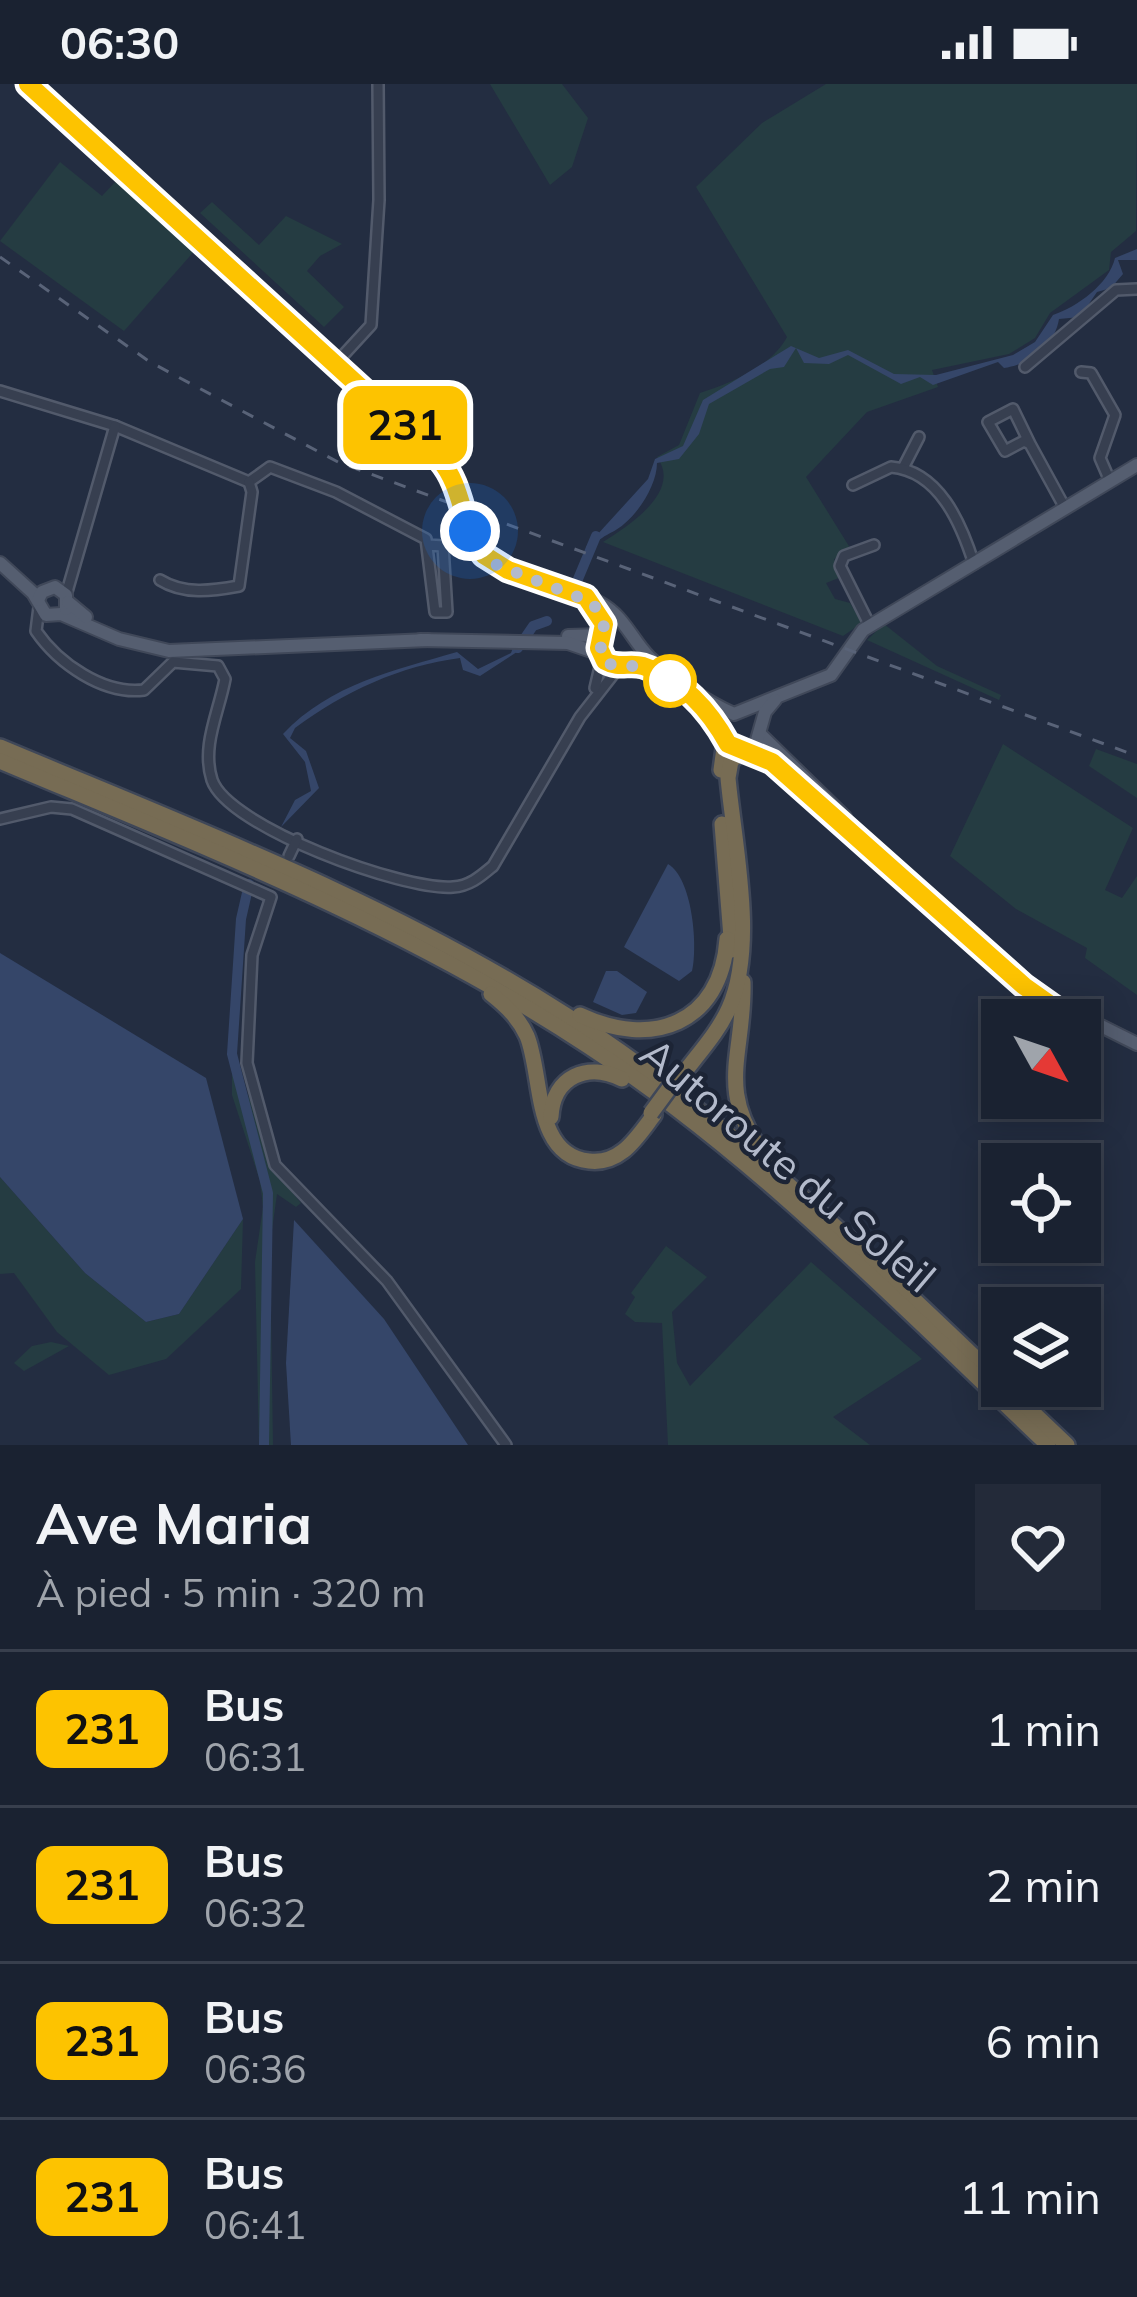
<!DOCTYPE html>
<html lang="fr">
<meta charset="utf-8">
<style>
body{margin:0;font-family:Mulish,sans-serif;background:#232a39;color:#f1f3f6;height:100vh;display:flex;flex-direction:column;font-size:45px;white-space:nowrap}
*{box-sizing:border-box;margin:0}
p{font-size:39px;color:#9fa4ab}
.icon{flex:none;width:66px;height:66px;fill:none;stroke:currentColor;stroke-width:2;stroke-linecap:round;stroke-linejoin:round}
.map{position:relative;height:1361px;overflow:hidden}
.side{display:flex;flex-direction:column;background:#1a2231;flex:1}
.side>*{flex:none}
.badge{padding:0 24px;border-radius:18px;font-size:42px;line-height:78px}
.needle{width:78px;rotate:130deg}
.tools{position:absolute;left:981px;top:915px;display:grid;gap:24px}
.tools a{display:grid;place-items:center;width:120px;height:120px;border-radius:0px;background:#1a2231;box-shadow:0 6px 30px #0003,0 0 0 3px #383f4d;font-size:60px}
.you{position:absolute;width:60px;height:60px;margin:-30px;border:9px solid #fff;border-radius:50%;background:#1a73e8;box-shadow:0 0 0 18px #1a73e833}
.map>.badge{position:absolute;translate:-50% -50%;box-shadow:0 0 0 6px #fff}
.round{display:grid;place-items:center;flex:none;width:126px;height:126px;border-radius:0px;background:#232a39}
.overview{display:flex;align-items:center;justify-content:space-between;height:204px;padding:0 36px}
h1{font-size:57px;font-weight:700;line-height:90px}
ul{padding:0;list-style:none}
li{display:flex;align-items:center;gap:36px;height:156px;padding:0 36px;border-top:3px solid #383f4d}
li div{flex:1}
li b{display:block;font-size:45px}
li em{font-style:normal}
li .badge{min-width:132px;font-weight:700;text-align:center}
.status{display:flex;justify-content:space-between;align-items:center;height:84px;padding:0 60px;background:#1a2231;direction:ltr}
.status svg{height:33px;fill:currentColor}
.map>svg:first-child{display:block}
.green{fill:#253c42}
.water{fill:#354669}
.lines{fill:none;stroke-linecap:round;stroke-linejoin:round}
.river{stroke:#354669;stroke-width:10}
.minor-casing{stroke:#525a6b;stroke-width:14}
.major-casing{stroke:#404859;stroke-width:16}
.highway-casing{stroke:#3f4758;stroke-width:20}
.minor{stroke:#373f50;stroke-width:9}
.major{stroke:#555e70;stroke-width:12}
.highway{stroke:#776c54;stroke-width:15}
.rail{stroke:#596378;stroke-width:3;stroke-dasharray:12 12;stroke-linecap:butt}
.highway-bridge-casing{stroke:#3f4758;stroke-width:20;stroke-linecap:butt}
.highway-bridge{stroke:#776c54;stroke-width:15}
.line-casing{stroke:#fff;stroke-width:27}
.line{stroke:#fdc300;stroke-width:18}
.walk{stroke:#b3bacb;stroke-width:12;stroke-dasharray:0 21.6}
.stop-dot{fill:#fff;stroke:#fdc300;stroke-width:6}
.labels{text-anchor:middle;stroke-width:9;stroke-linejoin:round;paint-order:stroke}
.street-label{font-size:42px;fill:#b3bacb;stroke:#1c2435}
</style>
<div class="status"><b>06:30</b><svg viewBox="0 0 49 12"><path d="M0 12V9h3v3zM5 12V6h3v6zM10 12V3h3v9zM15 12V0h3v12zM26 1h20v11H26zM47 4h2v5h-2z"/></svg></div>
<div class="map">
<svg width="1137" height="1361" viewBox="0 0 1137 1361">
<rect width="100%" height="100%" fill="#232d41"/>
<g class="green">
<path d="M490 0H562L588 34 572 83 550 101Z"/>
<path d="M826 0H1137L1136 147 1111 168 1109 186 1050 229 1035 254 1009 270 932 286 938 303 867 328 806 393 852 467 834 475 841 493 826 499 835 515 850 519 862 539 843 552 603 458C630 441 682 407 657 373L679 361 700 309C731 299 771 283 787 253L696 103 762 39Z"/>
<path d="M60 78 102 112 119 94 197 164 124 247 0 157Z"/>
<path d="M212 118 259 161 286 132 342 160 320 172 307 187 344 223 324 243 200 129Z"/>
<path d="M884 540 937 582 1001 611 999 616 867 556Z"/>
<path d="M1003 660 1133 744 1105 806 1122 814 1137 792V911L1085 874 1087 864 1016 825 950 772Z"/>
<path d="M1096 665 1137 680V714L1089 682Z"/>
<path d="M232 987C266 1028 261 1074 301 1119L296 1123 277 1110 270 1161 273 1361H259L255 1178 263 1123 260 1097 232 1011Z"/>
<path d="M0 1093 85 1189 146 1238 179 1230 243 1135 241 1205 166 1275 109 1291 57 1248 14 1189 0 1190Z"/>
<path d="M666 1162 707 1193 672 1228 677 1279 690 1302 811 1178 922 1275 833 1333 870 1361H668L662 1239 635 1238 625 1230 635 1213 631 1209Z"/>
<path d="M51 1258 69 1262 24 1287 14 1279 32 1262Z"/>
</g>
<g class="water">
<path d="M1137 165V176H1118L1123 190 1111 204 1097 208 1080 233 1059 235C1055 261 1031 280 1004 284L998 278 933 301 920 293 901 300 848 271 829 280 804 279 796 264 784 283 770 285 709 320 699 350 679 375 657 379C657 399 641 426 624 440 612 451 600 450 592 466L586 463 648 395 655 375 683 362 703 316 791 262 819 274 848 266 894 290 936 291 1013 271 1035 258 1053 231C1077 223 1109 200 1115 174Z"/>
<path d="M514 561 523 564 480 592 463 586 460 574C400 582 345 607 295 644L290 654 306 667 319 704 281 743 295 716 311 707 305 678 283 650C330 600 395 586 457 568L478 585 511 569Z"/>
<path d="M668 780C692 794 698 860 692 887L679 897 624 863Z"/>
<path d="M0 869 206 994 243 1135 179 1230 146 1238 85 1189 0 1093Z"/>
<path d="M606 887H617L647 908 636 929 622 931 593 918Z"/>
<path d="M294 1136 384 1235 468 1361H291L286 1279Z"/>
</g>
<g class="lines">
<g class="river">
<path d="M578 495 596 452"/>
<path d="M518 564 533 542 547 537"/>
<path d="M249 800 241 835 232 970 268 1109 264 1361"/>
</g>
<g class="minor-casing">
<g id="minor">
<path d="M337 278 371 241 379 116 378 0"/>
<path d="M1025 283 1116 206 1137 205"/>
<path d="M1081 288 1091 289 1115 331 1100 374 1110 397"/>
<path d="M0 307 115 342 249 398"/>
<path d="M1030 360 1013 325 988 338 1005 367 1024 357 1030 360 1065 424"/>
<path d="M903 384 919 353"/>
<path d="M249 398 270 383 336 408 426 455 435 528H447L443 462 428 461"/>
<path d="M853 401 891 383C939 387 961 439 974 480"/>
<path d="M160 496C184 511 212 507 239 502L252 408 249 398"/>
<path d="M66 511 115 342"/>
<path d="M39 523 36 547C58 579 103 611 144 606L173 578 218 582 225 595C219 628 201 662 212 696 228 743 404 807 453 803 470 802 481 792 493 782L580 633 619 583"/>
<path d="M870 542 840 482 844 472 874 461"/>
<path d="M595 604 602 574"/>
<path d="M0 735 51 723 72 725 271 813 252 871 247 979 275 1081 387 1197 506 1361"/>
<path d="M289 772 297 755"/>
</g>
</g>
<g class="major-casing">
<g id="major">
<path d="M28 0 441 376C464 403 458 443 481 468 511 499 563 500 600 519 624 532 632 556 649 573 672 595 705 617 734 630L831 591 863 546 1137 381"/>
<path d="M0 479 33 509 46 531 61 530 119 555 169 567 428 556"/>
<path d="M38 516 42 508 55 503 66 511V525"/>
<path d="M591 517 602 531 604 548"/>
<path d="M68 518 86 533"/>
<path d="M568 552 602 551"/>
<path d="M420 556 568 559 600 570 614 582 636 580 666 595"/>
<path d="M693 613 719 639 728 660 773 678 1025 902 1072 936"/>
<path d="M760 650 845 733"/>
<path d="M757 656 765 628 775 616"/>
<path d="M1069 926 1137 960"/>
</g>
</g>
<g class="highway-casing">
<g id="highway">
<path d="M0 663C193 744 389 818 566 931 727 1034 864 1168 1002 1299"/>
<path d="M0 677C202 762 405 841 588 962 758 1073 901 1222 1048 1361"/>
<path d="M721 686 725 657"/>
<path d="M722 740 732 866"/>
<path d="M743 898C745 969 715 1005 763 1069"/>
<path d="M491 910C506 922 519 934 527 952 543 991 533 1072 589 1077 621 1081 637 1053 654 1031"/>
<path d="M580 931C652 965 721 940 727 855"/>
<path d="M681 993C697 971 718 949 729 924 757 861 734 760 728 694L731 677 744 666"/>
<path d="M551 1033C553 992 588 978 622 995"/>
<path d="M1005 1302 1067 1361"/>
</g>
</g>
<use href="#minor" class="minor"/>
<use href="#major" class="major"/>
<use href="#highway" class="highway"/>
<path class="rail" d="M0 173 150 278 338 378 1137 672"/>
<g class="highway-bridge-casing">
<path id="highway-bridge" d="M651 1029 679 991"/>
</g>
<use href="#highway-bridge" class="highway-bridge"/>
</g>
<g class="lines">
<g class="line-casing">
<path id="line" d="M28 0 440 376C465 405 460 444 484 471L508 486 586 513 604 540 599 564 605 577C619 585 629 578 643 582 682 595 710 627 728 660L772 678 1024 902 1072 936"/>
</g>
<use href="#line" class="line"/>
<path class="walk" d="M470 447 495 480 593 519 604 540 600 570 609 580 645 583 674 600 670 597"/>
</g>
<circle class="stop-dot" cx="670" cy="597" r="24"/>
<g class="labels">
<g class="street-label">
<text transform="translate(788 1081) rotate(40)" y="15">Autoroute du Soleil</text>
</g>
</g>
</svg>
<div class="tools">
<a><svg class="needle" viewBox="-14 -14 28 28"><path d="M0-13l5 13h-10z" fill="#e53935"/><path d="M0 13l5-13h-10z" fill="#9fa4ab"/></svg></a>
<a><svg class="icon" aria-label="locate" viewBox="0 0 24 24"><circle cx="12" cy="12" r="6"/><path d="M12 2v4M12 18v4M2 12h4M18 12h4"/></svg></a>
<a><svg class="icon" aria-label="layers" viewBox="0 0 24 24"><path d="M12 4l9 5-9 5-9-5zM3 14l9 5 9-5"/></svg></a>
</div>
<div class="you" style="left:470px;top:447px"></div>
<b class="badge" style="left:405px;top:341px;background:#fdc300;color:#111">231</b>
</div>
<section class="side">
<div class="overview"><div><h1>Ave Maria</h1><p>À pied · 5 min · 320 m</p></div><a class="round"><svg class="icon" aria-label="heart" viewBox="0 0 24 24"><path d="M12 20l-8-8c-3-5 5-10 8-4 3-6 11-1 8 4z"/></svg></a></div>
<ul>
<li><span class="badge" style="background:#fdc300;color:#111">231</span><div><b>Bus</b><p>06:31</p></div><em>1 min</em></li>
<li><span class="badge" style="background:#fdc300;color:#111">231</span><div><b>Bus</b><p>06:32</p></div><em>2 min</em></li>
<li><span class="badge" style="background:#fdc300;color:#111">231</span><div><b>Bus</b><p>06:36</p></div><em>6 min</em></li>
<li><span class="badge" style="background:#fdc300;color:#111">231</span><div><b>Bus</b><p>06:41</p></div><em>11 min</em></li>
</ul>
</section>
